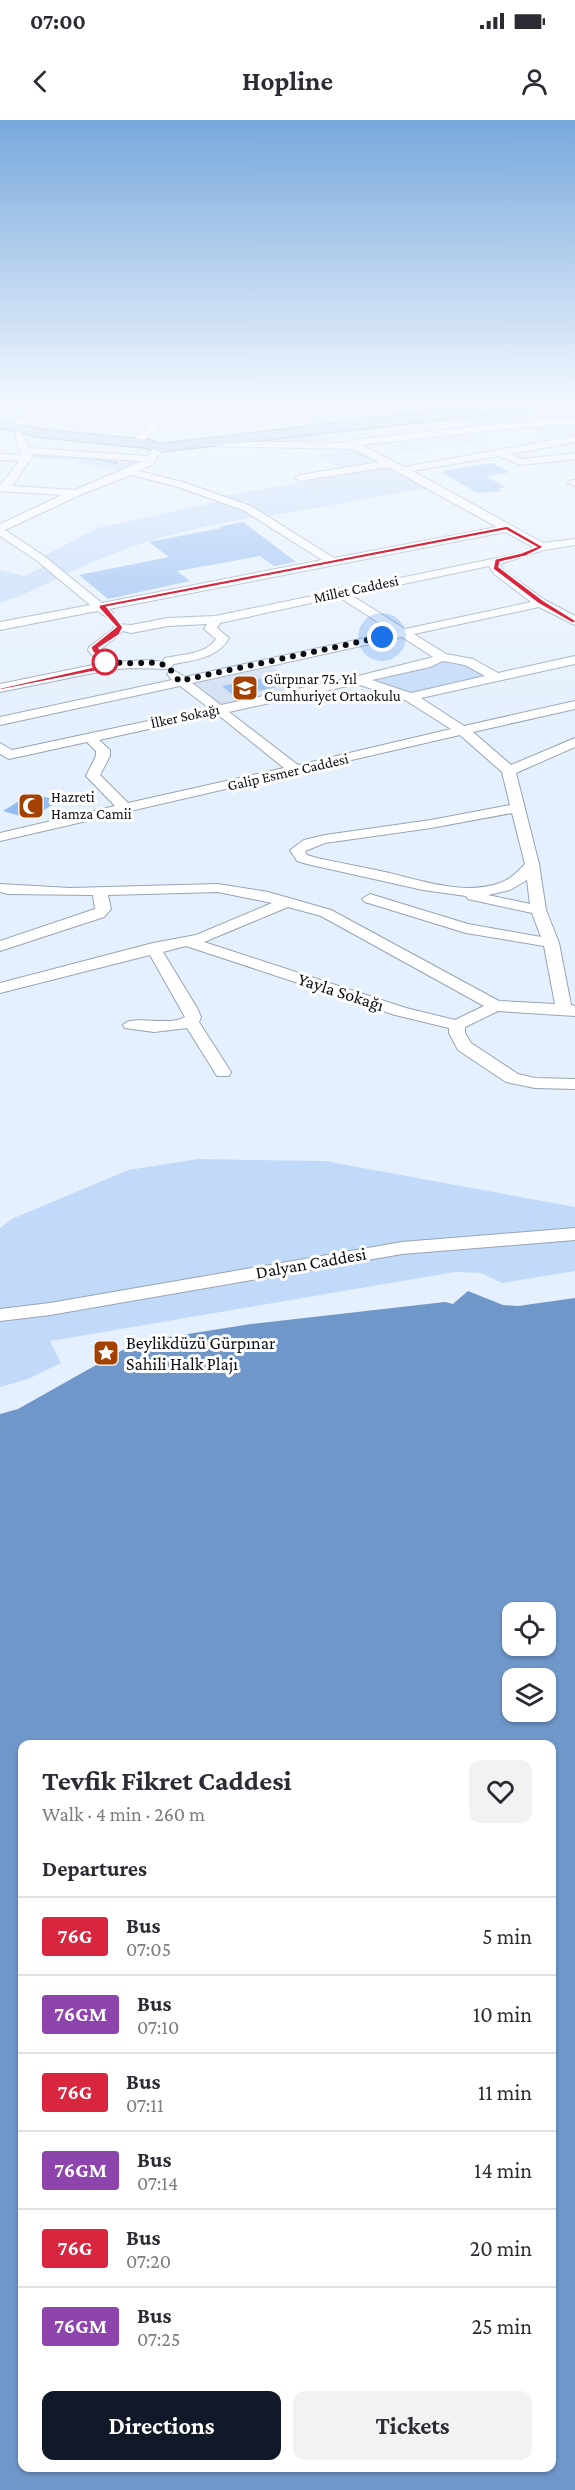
<!DOCTYPE html>
<meta charset="utf-8">
<style>
body{margin:0;font-family:"Crimson Pro",serif;background:#f2f2f3;color:#2b2b33;height:100vh;display:flex;flex-direction:column;font-size:22px;white-space:nowrap}
*{box-sizing:border-box;margin:0}
p{font-size:20px;color:#7c7c81}
.icon{flex:none;width:33px;height:33px;fill:none;stroke:currentColor;stroke-width:2;stroke-linecap:round;stroke-linejoin:round}
.map{position:relative;flex:1;overflow:hidden}
.drawer{position:absolute;left:18px;top:1620px;width:538px;height:732px;display:flex;flex-direction:column;background:#fff;border-radius:12px;box-shadow:0 2px 4px #0004}
.drawer>*{flex:none}
.badge{padding:0 12px;border-radius:4px;font-size:21px;line-height:39px}
.controls{position:absolute;left:502px;top:1482px;display:grid;gap:12px}
.controls a{display:grid;place-items:center;width:54px;height:54px;border-radius:12px;background:#fff;box-shadow:0 2px 4px #0004;font-size:30px}
.you{position:absolute;width:30px;height:30px;margin:-15px;border:4px solid #fff;border-radius:50%;background:#1a73e8;box-shadow:0 0 0 9px #1a73e833}
.map>.badge{position:absolute;translate:-50% -50%;box-shadow:0 0 0 3px #fff}
h2{padding:0 24px;font-size:22px;line-height:54px}
.round{display:grid;place-items:center;flex:none;width:63px;height:63px;border-radius:12px;background:#f2f2f3}
.overview{display:flex;align-items:center;justify-content:space-between;height:102px;padding:0 24px}
h1{font-size:28px;font-weight:700;line-height:45px}
.cta{display:flex;gap:12px;margin-top:auto;padding:12px 24px}
.cta a{flex:1;height:69px;border-radius:12px;background:#111827;color:#fff;font-size:24px;font-weight:700;line-height:69px;text-align:center}
.cta a+a{background:#f2f2f3;color:#2b2b33}
ul{padding:0;list-style:none}
li{display:flex;align-items:center;gap:18px;height:78px;padding:0 24px;border-top:2px solid #e1e1e2}
li div{flex:1}
li b{display:block;font-size:22px}
li em{font-style:normal}
li .badge{min-width:66px;font-weight:700;text-align:center}
.status{display:flex;justify-content:space-between;align-items:center;height:42px;padding:0 30px;background:#fff;direction:ltr}
.status svg{height:16px;fill:currentColor}
header{display:flex;justify-content:space-between;align-items:center;height:78px;padding:0 24px;background:#fff;font-size:27px;font-weight:700}
.map>svg:first-child{display:block}
.built{fill:#d2e0f3}
.green{fill:#c2daf9}
.water{fill:#6f97ca;fill-rule:evenodd}
.lines{fill:none;stroke-linecap:round;stroke-linejoin:round}
.stream{stroke:#6f97ca;stroke-width:2}
.building{fill:#93bcf1}
.minor-casing{stroke:#97a4b4;stroke-width:2}
.major-casing{stroke:#3a6090;stroke-width:2}
.minor{fill:#fff;fill-rule:evenodd}
.major{fill:#98bae4;fill-rule:evenodd}
.line{fill:#d7263d;stroke:#fff;stroke-width:1.5}
.walk{stroke:#0a0e14;stroke-width:6;stroke-dasharray:0 10.8}
.stop-dot{fill:#fff;stroke:#d7263d;stroke-width:3}
.labels{text-anchor:middle;stroke-width:6;stroke-linejoin:round;paint-order:stroke}
.far-street-label{font-size:15px;fill:#0a0e14;stroke:#fff}
.far-poi-label{font-size:15px;fill:#0a0e14;stroke:#fff;text-anchor:start}
.street-label{font-size:18px;fill:#0a0e14;stroke:#fff}
.poi-label{font-size:18px;fill:#0a0e14;stroke:#fff;text-anchor:start}
</style>
<div class="status"><b>07:00</b><svg viewBox="0 0 49 12"><path d="M0 12V9h3v3zM5 12V6h3v6zM10 12V3h3v9zM15 12V0h3v12zM26 1h20v11H26zM47 4h2v5h-2z"/></svg></div>
<header><svg class="icon" aria-label="back" viewBox="0 0 24 24"><path d="M15 5l-7 7 7 7"/></svg>Hopline<svg class="icon" aria-label="person" viewBox="0 0 24 24"><circle cx="12" cy="8" r="4"/><path d="M4 21q1-7 8-7t8 7"/></svg></header>
<div class="map">
<svg width="575" height="2370" viewBox="0 0 575 2370">
<rect width="100%" height="100%" fill="#e5f0fe"/>
<g class="built">
<path d="M476 314 485 322 427 328 429 330 414 332H398L391 326 403 322Z"/>
<path d="M273 547 305 571 217 589 185 565Z"/>
</g>
<g class="green">
<path d="M0 282H56L15 305 0 301Z"/>
<path d="M395 282H506L317 306 311 303V298L321 289Z"/>
<path d="M549 282H575V301L476 305 462 296Z"/>
<path d="M575 304V314L546 318 530 306Z"/>
<path d="M323 313 334 321 230 323Z"/>
<path d="M348 329 358 331 376 342 339 348 317 335Z"/>
<path d="M30 333 140 340 142 341 123 351 77 344 79 342 31 338Z"/>
<path d="M391 347 428 368 269 396 248 383 223 376Z"/>
<path d="M226 380 260 396C215 404 170 413 126 429 81 444 45 468 0 483V450L24 456 47 445 40 438 98 408Z"/>
<path d="M447 541 463 542 489 555 410 575 367 560Z"/>
<path d="M198 1039 325 1041 575 1087V1151L502 1163 481 1153 455 1152 50 1221 61 1243 28 1259 0 1267V1108L12 1099 128 1050Z"/>
</g>
<path class="water" d="M468 1171 503 1185 518 1186 575 1178V2370H0V1294L18 1289 137 1222 251 1204 445 1182 453 1184ZM513 1492H546V1526H513ZM513 1558H546V1592H513ZM22 1624H552V2348H22Z"/>
<g class="lines">
<path class="stream" d="M35 335 91 338 117 343"/>
</g>
<g class="building">
<path d="M492 343 510 352 486 356 505 367 499 368 501 371 477 373 443 353V351Z"/>
<path d="M243 402 296 442 274 446 260 436 177 451 190 461 108 479 79 455 169 437 149 422 222 408 219 407Z"/>
<path d="M273 556 287 565 234 576 222 566Z"/>
<path d="M32 673 58 681 30 699 3 691Z"/>
</g>
<g class="lines">
<g class="minor-casing">
<g id="minor">
<path d="M49 282H61L19 307 29 328 148 336 155 326H163L164 328 153 344 139 351 183 362 251 386 334 438 497 407 388 347 300 361 295 358 300 355 379 342 354 329 205 326 200 323 201 321 346 323 351 320 527 301 575 299V305L527 307 362 325 404 347 575 316V322L511 334 522 339 575 333V339L521 345 499 336 413 351 543 423 575 419V425L544 430 500 444 503 450 545 480 575 496V505L539 487 414 514 446 534 473 539 498 553 575 536V544L421 578 464 606 575 581V589L473 612 511 645 575 618V627L516 653 539 744 546 790 559 823 571 885 575 886V896L498 891 465 907V913L471 923 518 954 535 958 575 959V969L535 968 506 962 458 930 449 913V908L395 895 186 826 163 832 197 888 201 897 199 902 231 952 229 956H217L187 908 154 912 125 908 123 905C132 894 169 907 185 897L150 835 0 873V863L153 823 196 815 272 783 218 772 108 775 111 789 104 797 0 831V821L95 789 93 775 8 774 0 772V764L70 768 218 764 268 772 331 790 499 881 555 884 544 826 466 813 365 782 362 779 370 774 468 804 541 817 532 793 468 779 466 776 423 770 307 744 297 741 290 730 304 720 325 715 431 700 510 685 502 652 460 615 0 721V713L115 686 86 656 96 636V631L87 622 9 639 0 634V623L12 630 209 588 180 566 0 605V597L172 560 167 554 173 550 185 557 393 512 339 477 220 503 217 508 229 518C218 538 195 540 174 544L170 549 130 548 108 550 0 572V564L93 545 98 542 88 530 89 527 112 510 116 504 131 505 168 498 215 496 332 472 338 468 342 470 526 432 533 427 505 412 109 489 113 493 107 497 97 491 0 510V502L90 485 36 440 0 416V404L62 375 0 371V365L19 341 0 340V334L21 335 13 307 10 305ZM31 334 142 341 75 370 12 366 32 337ZM131 355 175 366 243 390 322 440 102 483 44 436 5 410 80 375ZM489 446 494 454 531 482 405 509 351 475ZM207 504 204 509 216 519C205 535 182 534 165 538L162 542 150 540 111 542 100 530 123 511 131 513 168 506ZM402 517 433 537 358 556 221 585 192 563ZM443 541 465 545 485 556 411 573 372 560 430 547ZM357 564 405 580 451 609 298 645 229 592ZM217 594 284 648 128 683 100 655 110 636V630L99 620ZM512 693 525 744C517 752 511 759 500 763 464 776 420 760 385 752 363 747 340 743 317 738L307 735 305 731 325 723 431 708ZM527 760 530 784 488 775 510 770ZM288 787 321 796 484 886 455 900 406 888 204 822Z"/>
<path d="M98 282 309 287 313 283 372 282 367 285 313 289 309 293 174 290 144 321 140 322 135 319 136 317 163 289 103 285Z"/>
<path d="M572 360H575V366L567 363Z"/>
<path d="M575 1108V1120L402 1134 50 1195 0 1201V1189L50 1183 402 1122Z"/>
</g>
</g>
<g class="major-casing">
<path id="major" d="M514 282H544L538 286 476 296 159 332 146 328 38 317 0 308V300L38 309 150 320 159 324Z"/>
</g>
<use href="#minor" class="minor"/>
<use href="#major" class="major"/>
</g>
<linearGradient id="sky" x2="0" y2="1"><stop stop-color="#77a8dc"/><stop offset="0.46" stop-color="#f3f8ff"/><stop offset="1" stop-color="#f3f8ff" stop-opacity="0"/></linearGradient>
<rect width="575" height="614" fill="url(#sky)"/>
<path class="line" d="M507 406 544 427 526 436 500 442 499 447 544 481 575 500V503H572L539 484 493 449 495 439 521 433 536 427 506 410 107 487 123 507 119 515 99 528 108 542 96 551 0 570V568L93 547 99 544 100 539 92 531 91 527 116 507 99 488V485Z"/>
<g class="lines">
<path class="walk" d="M105 542 103 538C123 549 153 538 166 546 171 549 175 556 179 561L382 517"/>
</g>
<defs>
<g id="school-square" transform="scale(1.35)"><rect x="-9" y="-9" width="18" height="18" rx="4" fill="#a34100" stroke="#fff"/><path d="M0-5L7-2L0 1L-7-2ZM-4 1L0 2.5L4 1V4Q0 6-4 4Z" fill="#fff"/></g>
<g id="mosque-square" transform="scale(1.35)"><rect x="-9" y="-9" width="18" height="18" rx="4" fill="#a34100" stroke="#fff"/><path d="M3.5-4.9A6 6 0 1 0 3.5 4.9A5 5 0 1 1 3.5-4.9Z" fill="#fff"/></g>
<g id="sight-square" transform="scale(1.35)"><rect x="-9" y="-9" width="18" height="18" rx="4" fill="#a34100" stroke="#fff"/><path d="M0-6L1.8-2.2L6-1.7L2.9 1.2L3.7 5.4L0 3.3L-3.7 5.4L-2.9 1.2L-6-1.7L-1.8-2.2Z" fill="#fff"/></g>
</defs>
<g fill-rule="evenodd">
<use href="#school-square" x="245" y="568"/>
<use href="#mosque-square" x="31" y="686"/>
<use href="#sight-square" x="106" y="1233"/>
</g>
<circle class="stop-dot" cx="105" cy="542" r="12"/>
<g class="labels">
<g class="far-street-label">
<text transform="translate(356 469) rotate(-12)" y="5">Millet Caddesi</text>
<text transform="translate(185 596) rotate(-12)" y="5">İlker Sokağı</text>
<text transform="translate(288 652) rotate(-13)" y="5">Galip Esmer Caddesi</text>
</g>
<g class="far-poi-label">
<text x="264" y="564">Gürpınar 75. Yıl<tspan x="264" dy="17">Cumhuriyet Ortaokulu</tspan></text>
<text x="51" y="682">Hazreti<tspan x="51" dy="17">Hamza Camii</tspan></text>
</g>
<g class="street-label">
<text transform="translate(341 872) rotate(18)" y="6">Yayla Sokağı</text>
<text transform="translate(311 1143) rotate(-10)" y="6">Dalyan Caddesi</text>
</g>
<g class="poi-label">
<text x="126" y="1229">Beylikdüzü Gürpınar<tspan x="126" dy="21">Sahili Halk Plajı</tspan></text>
</g>
</g>
</svg>
<div class="controls">
<a><svg class="icon" aria-label="locate" viewBox="0 0 24 24"><circle cx="12" cy="12" r="6"/><path d="M12 2v4M12 18v4M2 12h4M18 12h4"/></svg></a>
<a><svg class="icon" aria-label="layers" viewBox="0 0 24 24"><path d="M12 4l9 5-9 5-9-5zM3 14l9 5 9-5"/></svg></a>
</div>
<div class="you" style="left:382px;top:517px"></div>
<section class="drawer">
<div class="overview"><div><h1>Tevfik Fikret Caddesi</h1><p>Walk · 4 min · 260 m</p></div><a class="round"><svg class="icon" aria-label="heart" viewBox="0 0 24 24"><path d="M12 20l-8-8c-3-5 5-10 8-4 3-6 11-1 8 4z"/></svg></a></div>
<h2>Departures</h2>
<ul>
<li><span class="badge" style="background:#d7263d;color:#fff">76G</span><div><b>Bus</b><p>07:05</p></div><em>5 min</em></li>
<li><span class="badge" style="background:#8e44ad;color:#fff">76GM</span><div><b>Bus</b><p>07:10</p></div><em>10 min</em></li>
<li><span class="badge" style="background:#d7263d;color:#fff">76G</span><div><b>Bus</b><p>07:11</p></div><em>11 min</em></li>
<li><span class="badge" style="background:#8e44ad;color:#fff">76GM</span><div><b>Bus</b><p>07:14</p></div><em>14 min</em></li>
<li><span class="badge" style="background:#d7263d;color:#fff">76G</span><div><b>Bus</b><p>07:20</p></div><em>20 min</em></li>
<li><span class="badge" style="background:#8e44ad;color:#fff">76GM</span><div><b>Bus</b><p>07:25</p></div><em>25 min</em></li>
</ul>
<div class="cta"><a>Directions</a><a>Tickets</a></div>
</section>
</div>
